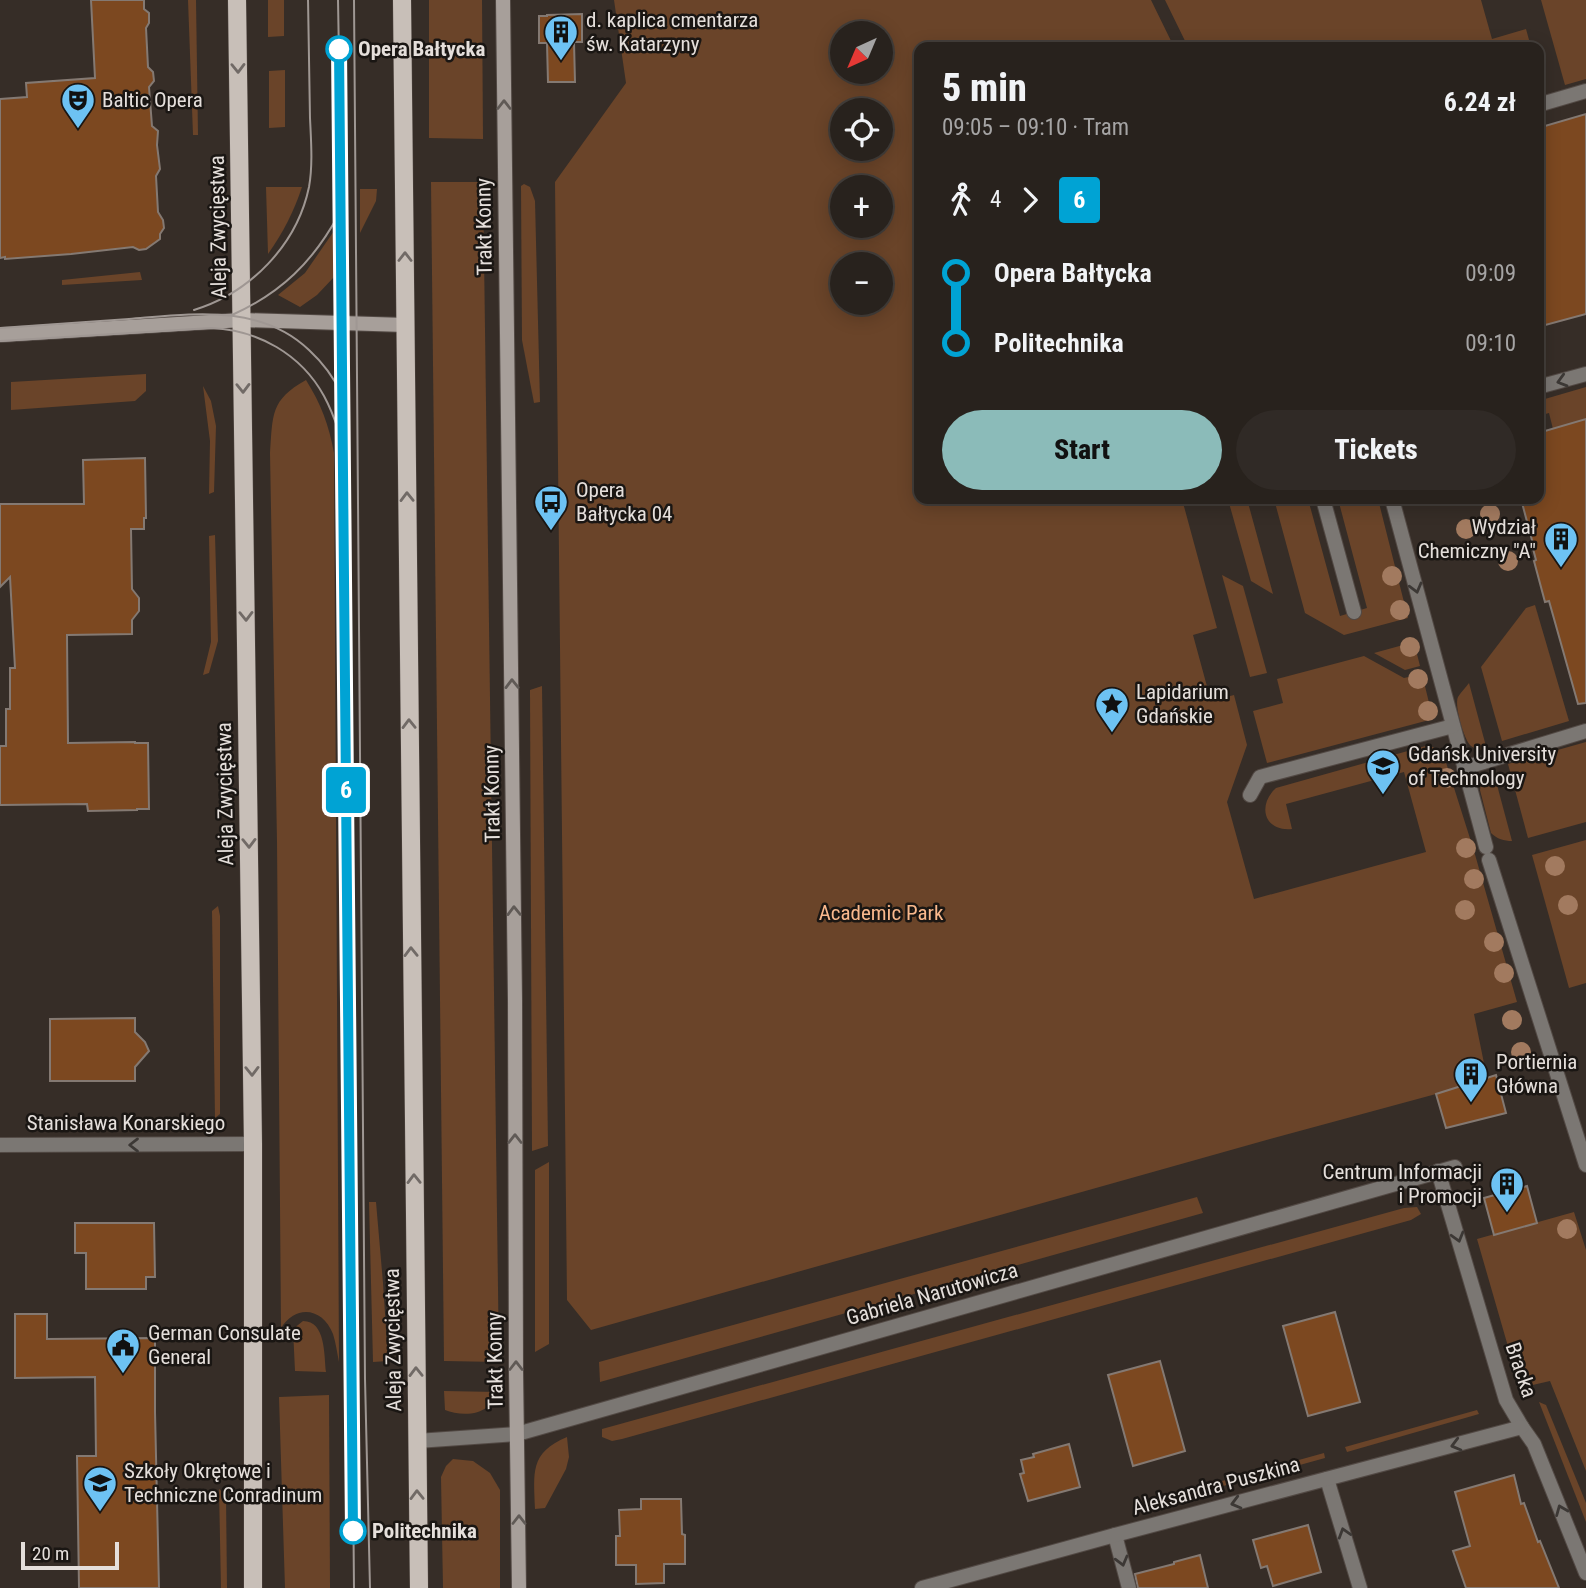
<!DOCTYPE html>
<meta charset="utf-8">
<style>
body{margin:0;font-family:"Roboto Condensed",sans-serif;background:#302a26;color:#f1f3f6;height:100vh;display:flex;flex-direction:column;font-size:26px;white-space:nowrap}
*{box-sizing:border-box;margin:0}
p{font-size:23px;color:#a5a4a4}
.icon{flex:none;width:38px;height:38px;fill:none;stroke:currentColor;stroke-width:2;stroke-linecap:round;stroke-linejoin:round}
.map{position:relative;flex:1;overflow:hidden}
.panel{position:absolute;left:914px;top:42px;width:630px;height:462px;display:flex;flex-direction:column;background:#28221d;border-radius:14px;box-shadow:0 4px 18px #0003,0 0 0 2px #443f3b}
.panel>*{flex:none}
.badge{padding:0 14px;border-radius:5px;font-size:24px;line-height:46px}
.needle{width:46px;rotate:224deg}
.controls{position:absolute;left:830px;top:21px;display:grid;gap:14px}
.controls a{display:grid;place-items:center;width:63px;height:63px;border-radius:50%;background:#28221d;box-shadow:0 4px 18px #0003,0 0 0 2px #443f3b;font-size:35px}
.scale{position:absolute;left:21px;bottom:18px;width:98px;box-sizing:border-box;padding-left:7px;border:4px solid #e5dfdb;border-top:0;font-size:19px;line-height:24px;white-space:nowrap;color:#e5dfdb;-webkit-text-stroke:5px #1a1613;paint-order:stroke}
.map>.badge{position:absolute;translate:-50% -50%;box-shadow:0 0 0 4px #fff}
.legs{display:flex;align-items:center;gap:10px;height:77px;padding:0 28px;font-size:23px}
.legs p{margin-inline-start:auto}
.overview{display:flex;align-items:center;justify-content:space-between;height:119px;padding:0 28px}
h1{font-size:38px;font-weight:800;line-height:52px}
.action{display:flex;gap:14px;margin-top:auto;padding:14px 28px}
.action a{flex:1;height:80px;border-radius:42px;background:#8bbbb9;color:#111;font-size:28px;font-weight:800;line-height:80px;text-align:center}
.action a+a{background:#302a26;color:#f1f3f6}
ul{padding:0 28px;list-style:none}
li{display:flex;align-items:center;gap:24px;height:70px;font-size:26px}
li i{display:grid;place-items:center;width:10px;height:100%;margin:0 9px;background:currentColor}
li i::after{content:'';width:18px;height:18px;margin:-9px;border:5px solid;border-radius:50%;background:#28221d}
li p{margin-inline-start:auto}
li:first-child i{background:linear-gradient(#0000 50%,currentColor 0)}
li:last-child i{background:linear-gradient(currentColor 50%,#0000 0)}
.map>svg:first-child{display:block}
.green{fill:#6a4429;fill-rule:evenodd}
.building{fill:#7c4820;stroke:#847972;stroke-width:2}
.lines{fill:none;stroke-linecap:round;stroke-linejoin:round}
.lane-casing{stroke:#524944;stroke-width:16}
.street-casing{stroke:#524944;stroke-width:16}
.secondary-casing{stroke:#524944;stroke-width:16}
.primary-casing{stroke:#524944;stroke-width:19}
.lane{stroke:#7b7773;stroke-width:14}
.street{stroke:#7b7773;stroke-width:14}
.secondary{stroke:#a79f9a;stroke-width:14}
.primary{stroke:#c8bfb8;stroke-width:18}
.tram{stroke:#9f9793;stroke-width:2}
.tree{fill:#a27a5f}
.oneway{stroke:#716a66}
.oneway2{stroke:#605a56}
.oneway3{stroke:#3c3835}
.line-1-casing{stroke:#fff;stroke-width:16}
.line-1{stroke:#00a3d4;stroke-width:10}
.stop-1-dot{fill:#fff;stroke:#00a3d4;stroke-width:3.5}
.labels{text-anchor:middle;stroke-width:5;stroke-linejoin:round;paint-order:stroke}
.poi-label{font-size:21px;fill:#e5dfdb;stroke:#1a1613;text-anchor:start}
.stop-label{font-size:21px;font-weight:bold;fill:#e5dfdb;stroke:#1a1613;text-anchor:start}
.street-label{font-size:21px;fill:#e5dfdb;stroke:#1a1613}
.park-label{font-size:21px;fill:#fab98d;stroke:#1a1613}
</style>
<div class="map">
<svg width="1586" height="1588" viewBox="0 0 1586 1588">
<rect width="100%" height="100%" fill="#362d27"/>
<g class="green">
<path d="M188 0H196L198 135H193Z"/>
<path d="M268 0H284V36L268 37Z"/>
<path d="M429 0H482L483 139 429 138Z"/>
<path d="M614 0H1151L1174 47H919V499H1142L1143 502 1156 499H1182L1217 628 1193 635 1211 701 1234 695 1247 745 1227 802 1254 899 1426 852 1404 772 1286 804 1292 829C1264 832 1257 805 1276 788L1429 745 1443 753 1474 851 1517 1002 1474 1014 1487 1078 1436 1094 1270 1139 591 1330 567 1300 555 182 626 83ZM842 33H880V72H842ZM842 110H880V149H842ZM842 187H880V226H842ZM842 264H880V303H842Z"/>
<path d="M1165 0H1481L1492 39 1526 29 1531 47H1188Z"/>
<path d="M1541 0H1586V79L1565 85Z"/>
<path d="M285 70V127L269 128V71Z"/>
<path d="M431 182H483L499 1362 444 1361Z"/>
<path d="M524 184 530 187 535 201 540 402 534 403 522 340 521 186Z"/>
<path d="M266 187H302C294 211 283 233 268 254Z"/>
<path d="M360 189H377L376 201 360 233Z"/>
<path d="M334 231V277L317 295 300 307 278 295 305 273Z"/>
<path d="M140 272 142 280 62 285V280Z"/>
<path d="M146 374V391L135 401 11 410V382Z"/>
<path d="M306 380C321 404 329 425 334 453L339 1362C337 1353 336 1343 333 1334 323 1308 296 1304 281 1328L277 842 270 453C273 415 270 400 306 380Z"/>
<path d="M203 386 211 401 216 426 214 492 209 494 210 441Z"/>
<path d="M1586 387V419L1553 429 1549 413 1538 416V401Z"/>
<path d="M1244 499H1247L1273 594 1251 581 1229 503Z"/>
<path d="M1274 499H1308L1340 616 1367 608 1338 499H1378L1408 618 1344 635 1305 613Z"/>
<path d="M215 535 218 641 209 673 203 675 211 642 209 536Z"/>
<path d="M1222 575 1243 586 1267 673 1250 677Z"/>
<path d="M1535 605 1569 721 1502 741 1481 667 1526 608Z"/>
<path d="M1414 642 1420 666 1405 670 1374 653Z"/>
<path d="M1364 656 1404 678 1422 674 1433 719 1267 763 1253 711 1283 703 1277 679Z"/>
<path d="M1469 683 1487 750C1481 750 1476 750 1471 746 1464 740 1454 705 1458 697 1461 692 1466 687 1469 683Z"/>
<path d="M542 686 548 1146 532 1151 530 690Z"/>
<path d="M1586 742V822L1528 838 1508 764Z"/>
<path d="M1493 770 1512 841C1504 841 1497 839 1491 833L1480 790 1481 783Z"/>
<path d="M1586 840V983L1569 988 1532 855Z"/>
<path d="M218 906 220 916V1114L215 1118 212 911Z"/>
<path d="M549 1162V1344L535 1352V1170Z"/>
<path d="M1197 1197 1203 1213 600 1382 599 1362Z"/>
<path d="M369 1202H376L383 1283 388 1361 373 1362Z"/>
<path d="M1417 1207 1421 1214 1411 1220 622 1439 612 1441 602 1437V1429L1404 1208Z"/>
<path d="M1574 1212 1586 1250V1471L1550 1381 1520 1388 1477 1239Z"/>
<path d="M303 1321C326 1321 324 1355 326 1372L295 1371 293 1329Z"/>
<path d="M444 1391 498 1392C494 1397 491 1403 487 1407 477 1416 457 1415 445 1410Z"/>
<path d="M329 1395 330 1588H285L279 1397Z"/>
<path d="M1539 1402 1546 1405 1586 1503V1522Z"/>
<path d="M1477 1410 1479 1414 1347 1452 1345 1447Z"/>
<path d="M567 1437 569 1457 566 1469 545 1508 535 1509C534 1473 529 1453 567 1437Z"/>
<path d="M1324 1453 1325 1458 1140 1509 1139 1504Z"/>
<path d="M453 1459 473 1461 490 1473 500 1490V1588H443L441 1477 446 1466Z"/>
<path d="M219 1489 226 1495 227 1588H221Z"/>
</g>
<g class="building">
<path d="M91 0H144V9L149 13V23L146 28 148 67 153 72 154 81 149 87 152 126 158 131 157 145 160 169 156 176 158 212 163 220 164 228 160 234V239L146 249 139 250 133 247 71 254 5 259V257L0 258V99L27 97 26 83 95 78Z"/>
<path d="M582 14V42H574L575 82H548L547 43H539V16H547V15Z"/>
<path d="M1586 114V314L1538 327V128Z"/>
<path d="M1586 419V703L1578 704 1549 601 1545 602 1534 561 1536 560 1532 545 1533 544 1521 499H1538V433Z"/>
<path d="M145 458 146 518H144V529H131L132 589 139 598V611L132 620V634L67 635 68 743 135 742V743H148L149 809H137V810L88 811 87 804 0 805V746H6V709H10V668H15L10 577 0 587V504H84L83 460Z"/>
<path d="M135 1018V1032L145 1042 149 1051 135 1067V1081H50V1019Z"/>
<path d="M1496 1075 1506 1113 1446 1128 1436 1094Z"/>
<path d="M1527 1186 1537 1223 1494 1235 1484 1198Z"/>
<path d="M75 1223H154L155 1277H146V1289H86V1253H75Z"/>
<path d="M1335 1312 1360 1402 1308 1416 1283 1326Z"/>
<path d="M15 1314H47V1339L155 1338V1412L159 1588H79L77 1456H96L95 1377 15 1378Z"/>
<path d="M1160 1361 1185 1451 1133 1466 1108 1375Z"/>
<path d="M1069 1444 1080 1487 1028 1501 1020 1474 1024 1473 1021 1460 1034 1457 1033 1454Z"/>
<path d="M1514 1475 1521 1504 1524 1503 1538 1542 1540 1541 1559 1588H1466L1453 1551 1470 1546 1455 1492Z"/>
<path d="M641 1499H681L682 1534 685 1535V1564H664V1583L636 1584V1565H616V1536H620L619 1510 641 1509Z"/>
<path d="M1308 1525 1321 1572 1273 1586 1267 1566 1261 1568 1253 1540Z"/>
<path d="M1200 1555 1208 1588H1138L1135 1574 1174 1564V1562Z"/>
</g>
<g class="lines">
<g class="lane-casing">
<g id="lane">
<path d="M1538 105 1586 91"/>
<path d="M1538 387 1586 374"/>
<path d="M1323 499 1354 612"/>
<path d="M1392 499 1486 847"/>
<path d="M1464 768 1586 731"/>
<path d="M1250 795 1260 777 1453 726"/>
</g>
</g>
<g class="street-casing">
<g id="street">
<path d="M1489 860 1586 1165"/>
<path d="M0 1145 253 1144"/>
<path d="M1438 1171 1506 1400 1522 1427 1534 1444 1586 1573"/>
<path d="M417 1441 517 1434 1455 1167"/>
<path d="M1327 1479 1360 1588"/>
<path d="M1115 1535 1129 1588"/>
<path d="M922 1588 1115 1535 1522 1427"/>
</g>
</g>
<g class="secondary-casing">
<g id="secondary">
<path d="M503 0 515 1000 516 1371 519 1588"/>
<path d="M0 335 242 320 405 325"/>
</g>
</g>
<g class="primary-casing">
<g id="primary">
<path d="M237 0 253 1144V1588"/>
<path d="M402 0 419 1588"/>
</g>
</g>
<use href="#lane" class="lane"/>
<use href="#street" class="street"/>
<use href="#secondary" class="secondary"/>
<use href="#primary" class="primary"/>
<g class="tram">
<path d="M338 0 341 174 354 1588"/>
<path d="M354 0 365 1379 370 1588"/>
<path d="M194 310C250 293 297 245 309 187 313 165 311 140 310 118 309 78 309 39 308 0"/>
<path d="M232 315C281 293 313 262 339 214"/>
<path d="M0 328C43 325 86 322 129 319 191 314 260 303 309 350 323 363 333 376 341 393"/>
<path d="M0 341 211 328C258 330 301 354 324 396 330 407 335 420 339 432"/>
</g>
</g>
<g class="tree">
<circle cx="1490" cy="514" r="10"/>
<circle cx="1466" cy="529" r="10"/>
<circle cx="1508" cy="561" r="10"/>
<circle cx="1392" cy="576" r="10"/>
<circle cx="1400" cy="610" r="10"/>
<circle cx="1410" cy="647" r="10"/>
<circle cx="1418" cy="679" r="10"/>
<circle cx="1428" cy="711" r="10"/>
<circle cx="1447" cy="778" r="10"/>
<circle cx="1466" cy="848" r="10"/>
<circle cx="1555" cy="866" r="10"/>
<circle cx="1474" cy="879" r="10"/>
<circle cx="1568" cy="905" r="10"/>
<circle cx="1465" cy="910" r="10"/>
<circle cx="1494" cy="942" r="10"/>
<circle cx="1504" cy="973" r="10"/>
<circle cx="1512" cy="1020" r="10"/>
<circle cx="1521" cy="1052" r="10"/>
<circle cx="1567" cy="1229" r="10"/>
</g>
<defs><path id="oneway-chevron" d="M-2-3.5L2.5 0L-2 3.5" fill="none" stroke-width="1.6" stroke-linecap="round" stroke-linejoin="round" transform="scale(1.75)"/></defs>
<g class="oneway">
<use href="#oneway-chevron" transform="translate(238 68) rotate(89)"/>
<use href="#oneway-chevron" transform="translate(405 257) rotate(-90)"/>
<use href="#oneway-chevron" transform="translate(243 388) rotate(89)"/>
<use href="#oneway-chevron" transform="translate(407 497) rotate(-91)"/>
<use href="#oneway-chevron" transform="translate(246 616) rotate(89)"/>
<use href="#oneway-chevron" transform="translate(409 724) rotate(-91)"/>
<use href="#oneway-chevron" transform="translate(249 843) rotate(89)"/>
<use href="#oneway-chevron" transform="translate(411 952) rotate(-91)"/>
<use href="#oneway-chevron" transform="translate(252 1071) rotate(89)"/>
<use href="#oneway-chevron" transform="translate(414 1179) rotate(-91)"/>
<use href="#oneway-chevron" transform="translate(416 1372) rotate(-91)"/>
<use href="#oneway-chevron" transform="translate(417 1495) rotate(-91)"/>
</g>
<g class="oneway2">
<use href="#oneway-chevron" transform="translate(504 105) rotate(-90)"/>
<use href="#oneway-chevron" transform="translate(512 684) rotate(-91)"/>
<use href="#oneway-chevron" transform="translate(514 911) rotate(-91)"/>
<use href="#oneway-chevron" transform="translate(515 1139) rotate(-90)"/>
<use href="#oneway-chevron" transform="translate(516 1366) rotate(-90)"/>
<use href="#oneway-chevron" transform="translate(519 1520) rotate(-90)"/>
</g>
<g class="oneway3">
<use href="#oneway-chevron" transform="translate(1562 381) rotate(164)"/>
<use href="#oneway-chevron" transform="translate(1416 588) rotate(75)"/>
<use href="#oneway-chevron" transform="translate(134 1145) rotate(180)"/>
<use href="#oneway-chevron" transform="translate(1458 1237) rotate(74)"/>
<use href="#oneway-chevron" transform="translate(1456 1445) rotate(165)"/>
<use href="#oneway-chevron" transform="translate(1236 1503) rotate(165)"/>
<use href="#oneway-chevron" transform="translate(1561 1510) rotate(-112)"/>
<use href="#oneway-chevron" transform="translate(1344 1533) rotate(-107)"/>
<use href="#oneway-chevron" transform="translate(1122 1561) rotate(75)"/>
</g>
<g class="lines">
<g class="line-1-casing">
<path id="line-1" d="M339 49 353 1531"/>
</g>
<use href="#line-1" class="line-1"/>
</g>
<defs>
<g id="building-pin" transform="scale(1.75)"><path d="M0 17L-7.5 6A9.5 9.5 0 1 1 7.5 6Z" fill="#6dc2f3" stroke="#1a1613"/><path d="M-4-6H4V6H1V3H-1V6H-4ZM-2.5-4.3h1.7v1.8h-1.7ZM.8-4.3h1.7v1.8H.8ZM-2.5-1h1.7V.8h-1.7ZM.8-1h1.7V.8H.8Z" fill="#111"/></g>
<g id="theatre-pin" transform="scale(1.75)"><path d="M0 17L-7.5 6A9.5 9.5 0 1 1 7.5 6Z" fill="#6dc2f3" stroke="#1a1613"/><path d="M-5-5.5Q0-4 5-5.5V0Q5 5 0 6Q-5 5-5 0ZM-3.3-2.5H-1v1.5H-3.3ZM1-2.5H3.3v1.5H1ZM-2.8 1Q0 5.5 2.8 1Z" fill="#111"/></g>
<g id="bus-pin" transform="scale(1.75)"><path d="M0 17L-7.5 6A9.5 9.5 0 1 1 7.5 6Z" fill="#6dc2f3" stroke="#1a1613"/><path d="M-5-6H5V4H4V6H2V4H-2V6H-4V4H-5ZM-3.5-4V0h7V-4ZM-3.5 1.2v1.5H-2V1.2ZM2 1.2v1.5H3.5V1.2Z" fill="#111"/></g>
<g id="sight-pin" transform="scale(1.75)"><path d="M0 17L-7.5 6A9.5 9.5 0 1 1 7.5 6Z" fill="#6dc2f3" stroke="#1a1613"/><path d="M0-6L1.8-2.2L6-1.7L2.9 1.2L3.7 5.4L0 3.3L-3.7 5.4L-2.9 1.2L-6-1.7L-1.8-2.2Z" fill="#111"/></g>
<g id="university-pin" transform="scale(1.75)"><path d="M0 17L-7.5 6A9.5 9.5 0 1 1 7.5 6Z" fill="#6dc2f3" stroke="#1a1613"/><path d="M0-5L7-2L0 1L-7-2ZM-4 1L0 2.5L4 1V4Q0 6-4 4Z" fill="#111"/></g>
<g id="civic-pin" transform="scale(1.75)"><path d="M0 17L-7.5 6A9.5 9.5 0 1 1 7.5 6Z" fill="#6dc2f3" stroke="#1a1613"/><path d="M-.6-6.5H3V-4.5H.6V-3L4-1V1h2V6H-6V1h2V-1L-.6-3ZM-1.2 2.5V6h2.4V2.5Z" fill="#111"/></g>
<g id="school-pin" transform="scale(1.75)"><path d="M0 17L-7.5 6A9.5 9.5 0 1 1 7.5 6Z" fill="#6dc2f3" stroke="#1a1613"/><path d="M0-5L7-2L0 1L-7-2ZM-4 1L0 2.5L4 1V4Q0 6-4 4Z" fill="#111"/></g>
</defs>
<g fill-rule="evenodd">
<use href="#building-pin" x="561" y="32"/>
<use href="#theatre-pin" x="78" y="100"/>
<use href="#bus-pin" x="551" y="502"/>
<use href="#building-pin" x="1561" y="539"/>
<use href="#sight-pin" x="1112" y="704"/>
<use href="#university-pin" x="1383" y="766"/>
<use href="#building-pin" x="1471" y="1074"/>
<use href="#building-pin" x="1507" y="1184"/>
<use href="#civic-pin" x="123" y="1345"/>
<use href="#school-pin" x="100" y="1483"/>
</g>
<g class="stop-1-dot">
<circle cx="339" cy="49" r="12"/>
<circle cx="353" cy="1531" r="12"/>
</g>
<g class="labels">
<g class="poi-label">
<text x="586" y="27">d. kaplica cmentarza<tspan x="586" dy="24">św. Katarzyny</tspan></text>
<text x="102" y="107">Baltic Opera</text>
<text x="576" y="497">Opera<tspan x="576" dy="24">Bałtycka 04</tspan></text>
<text x="1536" y="534" text-anchor="end">Wydział<tspan x="1536" dy="24">Chemiczny "A"</tspan></text>
<text x="1136" y="699">Lapidarium<tspan x="1136" dy="24">Gdańskie</tspan></text>
<text x="1408" y="761">Gdańsk University<tspan x="1408" dy="24">of Technology</tspan></text>
<text x="1496" y="1069">Portiernia<tspan x="1496" dy="24">Główna</tspan></text>
<text x="1482" y="1179" text-anchor="end">Centrum Informacji<tspan x="1482" dy="24">i Promocji</tspan></text>
<text x="148" y="1340">German Consulate<tspan x="148" dy="24">General</tspan></text>
<text x="124" y="1478">Szkoły Okrętowe i<tspan x="124" dy="24">Techniczne Conradinum</tspan></text>
</g>
<g class="stop-label">
<text x="358" y="56">Opera Bałtycka</text>
<text x="372" y="1538">Politechnika</text>
</g>
<g class="street-label">
<text transform="translate(218 227) rotate(-91)" y="7">Aleja Zwycięstwa</text>
<text transform="translate(484 227) rotate(-91)" y="7">Trakt Konny</text>
<text transform="translate(225 794) rotate(-91)" y="7">Aleja Zwycięstwa</text>
<text transform="translate(492 794) rotate(-91)" y="7">Trakt Konny</text>
<text x="126" y="1130">Stanisława Konarskiego</text>
<text transform="translate(932 1294) rotate(-16)" y="7">Gabriela Narutowicza</text>
<text transform="translate(393 1340) rotate(-91)" y="7">Aleja Zwycięstwa</text>
<text transform="translate(495 1361) rotate(-91)" y="7">Trakt Konny</text>
<text transform="translate(1521 1370) rotate(71)" y="7">Bracka</text>
<text transform="translate(1216 1486) rotate(-15)" y="7">Aleksandra Puszkina</text>
</g>
<g class="park-label">
<text x="881" y="920">Academic Park</text>
</g>
</g>
</svg>
<div class="controls">
<a><svg class="needle" viewBox="-14 -14 28 28"><path d="M0-13l5 13h-10z" fill="#e53935"/><path d="M0 13l5-13h-10z" fill="#a5a4a4"/></svg></a>
<a><svg class="icon" aria-label="locate" viewBox="0 0 24 24"><circle cx="12" cy="12" r="6"/><path d="M12 2v4M12 18v4M2 12h4M18 12h4"/></svg></a>
<a>+</a>
<a>−</a>
</div>
<div class="scale">20 m</div>
<b class="badge" style="left:346px;top:790px;background:#00a3d4;color:#fff">6</b>
<section class="panel">
<div class="overview"><div><h1>5 min</h1><p>09:05 – 09:10 · Tram</p></div><b>6.24 zł</b></div>
<div class="legs"><svg class="icon" aria-label="walk" viewBox="0 0 24 24"><circle cx="13" cy="4" r="2"/><path d="M13 8l-2 6 4 7M11 14l-3 7M7 12l3-4h3l4 4"/></svg>4<svg class="icon" aria-label="forward" viewBox="0 0 24 24"><path d="M9 5l7 7-7 7"/></svg><b class="badge" style="background:#00a3d4;color:#fff">6</b></div>
<ul>
<li><i style="color:#00a3d4"></i><b>Opera Bałtycka</b><p>09:09</p></li>
<li><i style="color:#00a3d4"></i><b>Politechnika</b><p>09:10</p></li>
</ul>
<div class="action"><a>Start</a><a>Tickets</a></div>
</section>
</div>
